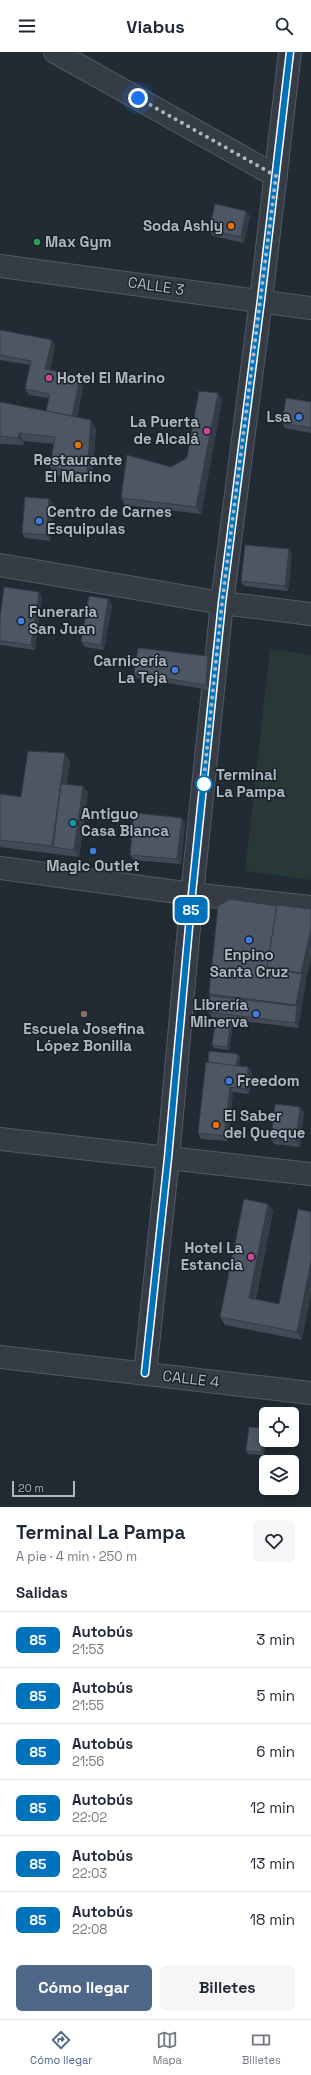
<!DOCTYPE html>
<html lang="es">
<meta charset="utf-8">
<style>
body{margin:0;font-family:"Space Grotesk",sans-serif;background:#f6f6f7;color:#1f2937;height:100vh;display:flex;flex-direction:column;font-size:15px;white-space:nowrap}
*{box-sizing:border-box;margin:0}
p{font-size:13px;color:#747a83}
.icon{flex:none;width:22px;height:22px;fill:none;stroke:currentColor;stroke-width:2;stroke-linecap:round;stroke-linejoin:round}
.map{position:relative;height:1455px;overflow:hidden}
.drawer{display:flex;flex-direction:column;background:#fff;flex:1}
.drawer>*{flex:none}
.badge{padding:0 8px;border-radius:6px;font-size:14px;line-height:26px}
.controls{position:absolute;left:259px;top:1355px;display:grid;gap:8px}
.controls a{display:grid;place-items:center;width:40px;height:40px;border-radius:6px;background:#fff;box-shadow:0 2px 10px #0003;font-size:20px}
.scale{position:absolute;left:12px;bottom:10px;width:63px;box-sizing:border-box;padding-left:4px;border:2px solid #afb7c2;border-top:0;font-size:11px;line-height:14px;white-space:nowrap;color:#afb7c2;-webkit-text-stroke:3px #1a2129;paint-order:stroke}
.you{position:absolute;width:20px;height:20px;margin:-10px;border:3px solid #fff;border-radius:50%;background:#1a73e8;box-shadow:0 0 0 6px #1a73e833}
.map>.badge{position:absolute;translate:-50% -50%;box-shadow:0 0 0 2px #fff}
h2{padding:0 16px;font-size:15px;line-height:36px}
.round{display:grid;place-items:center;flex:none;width:42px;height:42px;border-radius:6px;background:#f6f6f7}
.headline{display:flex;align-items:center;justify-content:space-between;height:68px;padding:0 16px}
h1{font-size:19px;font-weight:700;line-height:30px}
.cta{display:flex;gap:8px;margin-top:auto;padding:8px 16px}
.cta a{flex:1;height:46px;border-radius:6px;background:#4f6788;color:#fff;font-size:16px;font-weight:700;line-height:46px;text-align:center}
.cta a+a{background:#f6f6f7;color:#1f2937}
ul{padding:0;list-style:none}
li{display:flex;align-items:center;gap:12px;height:56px;padding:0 16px;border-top:1px solid #e0e1e3}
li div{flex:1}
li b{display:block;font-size:15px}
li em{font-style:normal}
li .badge{min-width:44px;font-weight:700;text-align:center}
header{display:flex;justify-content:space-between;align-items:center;height:52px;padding:0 16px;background:#fff;font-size:18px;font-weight:700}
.menu{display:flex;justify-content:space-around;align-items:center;height:56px;border-top:1px solid #e0e1e3;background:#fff;font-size:11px;color:#747a83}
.menu a{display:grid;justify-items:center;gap:2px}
.menu .active{color:#4f6788}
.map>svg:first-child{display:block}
.green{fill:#273837}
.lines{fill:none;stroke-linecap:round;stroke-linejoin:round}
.minor-casing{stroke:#525a63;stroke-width:24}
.minor{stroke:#353c45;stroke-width:22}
.wall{fill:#424a55}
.shaded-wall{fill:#363c45}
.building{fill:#4d5663;stroke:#363c45}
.line-casing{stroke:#fff;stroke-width:9}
.line{stroke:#0072bc;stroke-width:6}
.walk{stroke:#afb7c2;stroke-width:4;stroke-dasharray:0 7.2}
.food-dot{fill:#e8710a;stroke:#1a2129;stroke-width:1.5}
.leisure-dot{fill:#2e9e5b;stroke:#1a2129;stroke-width:1.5}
.hotel-dot{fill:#d1479c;stroke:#1a2129;stroke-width:1.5}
.shop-dot{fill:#3f7fe0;stroke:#1a2129;stroke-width:1.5}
.stop-dot{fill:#fff;stroke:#0072bc;stroke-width:2}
.culture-dot{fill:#0f9aa8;stroke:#1a2129;stroke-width:1.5}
.education-dot{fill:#8d6e63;stroke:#1a2129;stroke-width:1.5}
.labels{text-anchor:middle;stroke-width:3;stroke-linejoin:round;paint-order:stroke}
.poi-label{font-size:15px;font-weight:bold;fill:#afb7c2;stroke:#1a2129;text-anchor:start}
.street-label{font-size:15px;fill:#afb7c2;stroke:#1a2129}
.stop-label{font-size:15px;font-weight:bold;fill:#afb7c2;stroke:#1a2129;text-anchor:start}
</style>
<header><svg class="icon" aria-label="menu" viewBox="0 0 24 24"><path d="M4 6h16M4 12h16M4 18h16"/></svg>Viabus<svg class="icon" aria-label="search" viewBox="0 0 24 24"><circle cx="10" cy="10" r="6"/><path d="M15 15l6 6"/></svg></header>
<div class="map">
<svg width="311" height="1455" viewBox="0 0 311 1455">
<rect width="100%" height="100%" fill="#222a34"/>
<path class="green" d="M270 597 311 603V828L245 819Z"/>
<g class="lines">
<g class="minor-casing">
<g id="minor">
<path d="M55 0 276 124"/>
<path d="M0 214 311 256"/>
<path d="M0 513 222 551 311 562"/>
<path d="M0 816 192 842 311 855"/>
<path d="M0 1087 311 1122"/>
<path d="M0 1305 311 1341"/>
<path d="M145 1321 168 1106 192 842 222 551 261 248 290 0"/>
</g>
</g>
<use href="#minor" class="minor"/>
</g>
<g class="wall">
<path d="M250 164 244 191 213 184 209 179Z"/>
<path d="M0 278 55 293 50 318 84 329 77 365 96 376 92 430 56 423 50 415 54 392 24 389V393L0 392V350L46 359 49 346 29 343 25 337 30 313 0 308Z"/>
<path d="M222 348 201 462 125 453 121 446 187 406Z"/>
<path d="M311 350V381L285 376 282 371Z"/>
<path d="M49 447 53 452 50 489 25 486 22 481Z"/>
<path d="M292 503 288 539 244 534 241 529Z"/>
<path d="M42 545 35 598 0 593V566Z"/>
<path d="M108 547 112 553 104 598 85 595 81 590Z"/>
<path d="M208 604 212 610 210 638 137 626 134 621Z"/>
<path d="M70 709 67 732 88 740 79 805 0 795V742L21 745Z"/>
<path d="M182 766 185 771 181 812 134 808 130 803Z"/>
<path d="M277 854 306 928 298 976 212 965 208 960 210 944 209 942Z"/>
<path d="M231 969 233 972 229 998 214 996 212 993Z"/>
<path d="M238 1002 240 1005 239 1014 252 1020 249 1042 233 1040 228 1089 201 1087 198 1081 208 1011Z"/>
<path d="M304 1060 300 1095 274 1092 271 1087Z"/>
<path d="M268 1152 273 1159 256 1247 279 1252 302 1288 225 1273 220 1265Z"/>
<path d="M264 1376 266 1379V1384L264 1403 248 1402 246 1399Z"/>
</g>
<g class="shaded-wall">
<path d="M246 159 250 164 244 191 241 185Z"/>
<path d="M52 288 55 293 49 323 45 317Z"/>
<path d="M80 324 84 329 75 372 72 367Z"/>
<path d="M218 341 222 348 201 462 196 455Z"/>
<path d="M91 368 96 376 92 430 87 422Z"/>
<path d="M19 381 24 389V393L18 386Z"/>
<path d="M49 447 53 452 50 489 46 483Z"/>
<path d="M289 497 292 503 288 539 285 534Z"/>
<path d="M39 540 42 545 35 598 31 593Z"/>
<path d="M108 547 112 553 104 598 101 593Z"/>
<path d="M208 604 212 610 210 638 206 633Z"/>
<path d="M65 701 70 709 58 796 53 795 52 794Z"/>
<path d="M83 734 88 740 79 805 74 798Z"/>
<path d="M182 766 185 771 181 812 177 807Z"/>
<path d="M311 877V908L306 928 298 976 295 971 297 954 296 953 302 922 301 921Z"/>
<path d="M231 969 233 972 229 998 227 995Z"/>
<path d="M238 1002 240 1005 238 1019 236 1016Z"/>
<path d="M248 1015 252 1020 249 1042 245 1037Z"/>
<path d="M230 1035 233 1040 228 1089 224 1084Z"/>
<path d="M300 1055 304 1060 300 1095 296 1090Z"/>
<path d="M268 1152 273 1159 254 1253 249 1246Z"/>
<path d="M311 1209V1244L302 1288 297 1280Z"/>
<path d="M264 1376 266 1379V1384L264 1403 262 1400Z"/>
</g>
<g class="building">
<path d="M215 152 246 159 241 185 209 179Z"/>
<path d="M0 278 52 288 45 317 80 324 72 364 46 359 50 342 25 337 31 309 0 303Z"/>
<path d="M199 339 218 341 196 455 121 446 127 403 171 415 187 406Z"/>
<path d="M286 346 311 350V376L282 371Z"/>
<path d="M0 350 91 368 87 422 50 415 55 385 19 381 18 386 0 384Z"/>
<path d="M25 445 49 447 46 483 22 481Z"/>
<path d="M245 493 289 497 285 534 241 529Z"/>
<path d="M4 535 39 540 31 593 0 589V566Z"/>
<path d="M89 544 108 547 101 593 81 590Z"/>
<path d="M138 596 208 604 206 633 134 621Z"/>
<path d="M28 699 65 701 52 794 0 788V742L21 745Z"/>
<path d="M61 732 83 734 74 798 53 795Z"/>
<path d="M134 761 182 766 177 807 130 803Z"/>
<path d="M230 847 277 854 267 915 268 916 302 922 296 953 209 942 218 854Z"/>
<path d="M277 853 311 857V877L301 921 267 915Z"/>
<path d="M210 944 297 954 295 971 208 960Z"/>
<path d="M216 967 231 969 227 995 212 993Z"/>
<path d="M209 999 238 1002 236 1014 208 1011Z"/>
<path d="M206 1010 248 1015 245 1037 230 1035 224 1084 198 1081Z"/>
<path d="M275 1052 300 1055 296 1090 271 1087Z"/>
<path d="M244 1147 268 1152 249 1246 279 1252 298 1157 311 1160V1209L297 1280 220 1265Z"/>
<path d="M249 1375 264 1376 262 1400 246 1399Z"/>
</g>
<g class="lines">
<g class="line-casing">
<path id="line" d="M145 1321 168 1106 192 842 222 551 261 248 290 0"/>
</g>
<use href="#line" class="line"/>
<path class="walk" d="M138 46 276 124 222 551 203 735 204 732"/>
</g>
<g class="food-dot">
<circle cx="231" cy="174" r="4"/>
<circle cx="78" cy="393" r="4"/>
<circle cx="216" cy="1073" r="4"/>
</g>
<circle class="leisure-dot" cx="37" cy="190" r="4"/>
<g class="hotel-dot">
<circle cx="49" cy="326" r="4"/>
<circle cx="207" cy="379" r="4"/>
<circle cx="251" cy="1205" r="4"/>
</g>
<g class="shop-dot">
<circle cx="299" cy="365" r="4"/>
<circle cx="39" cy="469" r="4"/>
<circle cx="21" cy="569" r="4"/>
<circle cx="175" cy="618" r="4"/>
<circle cx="93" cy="799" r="4"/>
<circle cx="249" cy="888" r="4"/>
<circle cx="256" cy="962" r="4"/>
<circle cx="229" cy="1029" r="4"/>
</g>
<circle class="stop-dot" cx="204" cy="732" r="8"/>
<circle class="culture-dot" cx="73" cy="771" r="4"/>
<circle class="education-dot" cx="84" cy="962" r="4"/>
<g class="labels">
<g class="poi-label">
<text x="223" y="179" text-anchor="end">Soda Ashly</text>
<text x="45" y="195">Max Gym</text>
<text x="57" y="331">Hotel El Marino</text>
<text x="291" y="370" text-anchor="end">Lsa</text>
<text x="199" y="375" text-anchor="end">La Puerta<tspan x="199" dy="17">de Alcalá</tspan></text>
<text x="78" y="413" text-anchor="middle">Restaurante<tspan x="78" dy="17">El Marino</tspan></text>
<text x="47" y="465">Centro de Carnes<tspan x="47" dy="17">Esquipulas</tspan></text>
<text x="29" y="565">Funeraria<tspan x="29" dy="17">San Juan</tspan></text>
<text x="167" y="614" text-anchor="end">Carnicería<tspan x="167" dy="17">La Teja</tspan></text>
<text x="81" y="767">Antiguo<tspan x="81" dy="17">Casa Blanca</tspan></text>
<text x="93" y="819" text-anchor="middle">Magic Outlet</text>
<text x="249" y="908" text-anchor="middle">Enpino<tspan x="249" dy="17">Santa Cruz</tspan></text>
<text x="248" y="958" text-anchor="end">Librería<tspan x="248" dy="17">Minerva</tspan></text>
<text x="84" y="982" text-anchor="middle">Escuela Josefina<tspan x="84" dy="17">López Bonilla</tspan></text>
<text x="237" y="1034">Freedom</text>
<text x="224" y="1069">El Saber<tspan x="224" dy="17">del Queque</tspan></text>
<text x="243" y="1201" text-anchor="end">Hotel La<tspan x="243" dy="17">Estancia</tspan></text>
</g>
<g class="street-label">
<text transform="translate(156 234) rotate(8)" y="5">CALLE 3</text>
<text transform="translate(191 1327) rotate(7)" y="5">CALLE 4</text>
</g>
<g class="stop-label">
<text x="216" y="728">Terminal<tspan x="216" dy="17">La Pampa</tspan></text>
</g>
</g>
</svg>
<div class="controls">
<a><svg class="icon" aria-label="locate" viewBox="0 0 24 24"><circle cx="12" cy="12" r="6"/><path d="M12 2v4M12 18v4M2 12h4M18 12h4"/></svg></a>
<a><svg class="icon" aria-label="layers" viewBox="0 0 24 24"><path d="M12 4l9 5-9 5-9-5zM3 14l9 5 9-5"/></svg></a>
</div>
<div class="scale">20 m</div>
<div class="you" style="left:138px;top:46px"></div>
<b class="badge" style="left:191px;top:858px;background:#0072bc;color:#fff">85</b>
</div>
<section class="drawer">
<div class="headline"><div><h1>Terminal La Pampa</h1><p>A pie · 4 min · 250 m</p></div><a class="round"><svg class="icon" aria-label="heart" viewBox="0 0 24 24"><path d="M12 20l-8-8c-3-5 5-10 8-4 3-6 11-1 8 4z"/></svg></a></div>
<h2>Salidas</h2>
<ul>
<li><span class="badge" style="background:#0072bc;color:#fff">85</span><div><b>Autobús</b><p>21:53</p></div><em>3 min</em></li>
<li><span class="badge" style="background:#0072bc;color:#fff">85</span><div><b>Autobús</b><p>21:55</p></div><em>5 min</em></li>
<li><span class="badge" style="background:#0072bc;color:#fff">85</span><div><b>Autobús</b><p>21:56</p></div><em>6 min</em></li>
<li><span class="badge" style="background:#0072bc;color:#fff">85</span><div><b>Autobús</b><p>22:02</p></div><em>12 min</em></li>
<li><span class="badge" style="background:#0072bc;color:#fff">85</span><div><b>Autobús</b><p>22:03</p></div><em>13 min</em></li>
<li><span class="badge" style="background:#0072bc;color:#fff">85</span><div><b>Autobús</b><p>22:08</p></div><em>18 min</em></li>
</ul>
<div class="cta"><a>Cómo llegar</a><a>Billetes</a></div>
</section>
<nav class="menu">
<a class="active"><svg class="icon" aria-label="directions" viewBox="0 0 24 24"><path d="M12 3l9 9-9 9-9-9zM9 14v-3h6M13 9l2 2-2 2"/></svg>Cómo llegar</a>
<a><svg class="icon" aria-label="map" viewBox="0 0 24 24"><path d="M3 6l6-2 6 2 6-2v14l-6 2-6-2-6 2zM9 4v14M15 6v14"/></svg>Mapa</a>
<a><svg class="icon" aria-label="tickets" viewBox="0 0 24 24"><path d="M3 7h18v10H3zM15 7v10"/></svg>Billetes</a>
</nav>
